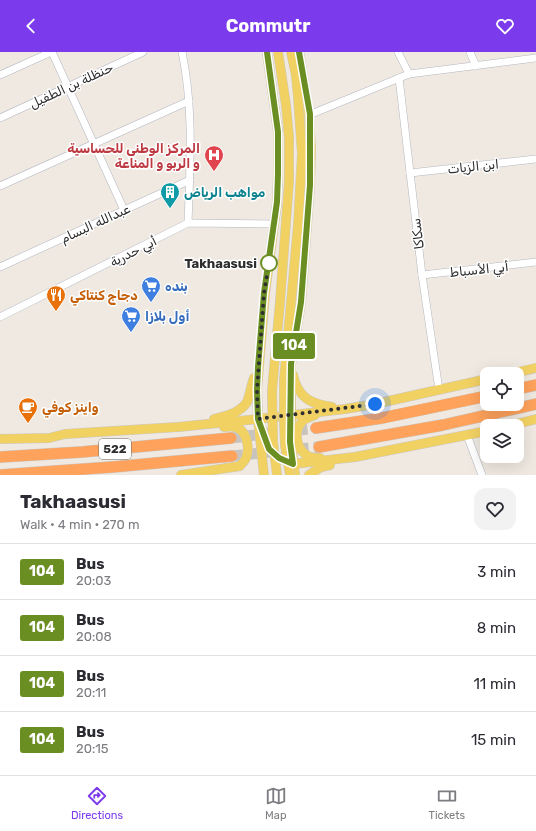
<!DOCTYPE html>
<meta charset="utf-8">
<style>
body{margin:0;font-family:Rubik,Vazirmatn,sans-serif;background:#f2f2f3;color:#2b2b33;height:100vh;display:flex;flex-direction:column;font-size:15px;white-space:nowrap}
*{box-sizing:border-box;margin:0}
p{font-size:13px;color:#7c7c81}
.icon{flex:none;width:22px;height:22px;fill:none;stroke:currentColor;stroke-width:2;stroke-linecap:round;stroke-linejoin:round}
.map{position:relative;height:423px;overflow:hidden}
.side{display:flex;flex-direction:column;background:#fff;flex:1}
.side>*{flex:none}
.badge{padding:0 8px;border-radius:3px;font-size:14px;line-height:26px}
.tools{position:absolute;left:480px;top:315px;display:grid;gap:8px}
.tools a{display:grid;place-items:center;width:44px;height:44px;border-radius:8px;background:#fff;box-shadow:0 4px 16px #0002;font-size:20px}
.you{position:absolute;width:20px;height:20px;margin:-10px;border:3px solid #fff;border-radius:50%;background:#1a73e8;box-shadow:0 0 0 6px #1a73e833}
.map>.badge{position:absolute;translate:-50% -50%;box-shadow:0 0 0 2px #fff}
.round{display:grid;place-items:center;flex:none;width:42px;height:42px;border-radius:12px;background:#f2f2f3}
.head{display:flex;align-items:center;justify-content:space-between;height:68px;padding:0 20px}
h1{font-size:19px;font-weight:700;line-height:30px}
ul{padding:0;list-style:none}
li{display:flex;align-items:center;gap:12px;height:56px;padding:0 20px;border-top:1px solid #e1e1e2}
li div{flex:1}
li b{display:block;font-size:15px}
li em{font-style:normal}
li .badge{min-width:44px;font-weight:700;text-align:center}
header{display:flex;justify-content:space-between;align-items:center;height:52px;padding:0 20px;background:#7c3aed;color:#fff;font-size:18px;font-weight:700}
.dock{display:flex;justify-content:space-around;align-items:center;height:56px;border-top:1px solid #e1e1e2;background:#fff;font-size:11px;color:#7c7c81}
.dock a{display:grid;justify-items:center;gap:2px}
.dock .active{color:#7c3aed}
.map>svg:first-child{display:block}
.lines{fill:none;stroke-linecap:round;stroke-linejoin:round}
.highway-tunnel{stroke:#c8c4bd;stroke-width:11;stroke-dasharray:11 5.5;stroke-linecap:butt}
.minor-casing{stroke:#b4b7c1;stroke-width:8}
.major-casing{stroke:#c9c9c9;stroke-width:10}
.highway-casing{stroke:#c9c9c9;stroke-width:12}
.minor{stroke:#fff;stroke-width:7}
.major{stroke:#f2d163;stroke-width:9}
.highway{stroke:#ffa35c;stroke-width:11}
.major-bridge-casing{stroke:#c9c9c9;stroke-width:10;stroke-linecap:butt}
.major-bridge{stroke:#f2d163;stroke-width:9}
.line-casing{stroke:#fff;stroke-width:9}
.line{stroke:#6b8e23;stroke-width:6}
.walk{stroke:#2e2e2e;stroke-width:4;stroke-dasharray:0 7.2}
.stop-dot{fill:#fff;stroke:#6b8e23;stroke-width:2}
.labels{text-anchor:middle;stroke-width:3;stroke-linejoin:round;paint-order:stroke}
.shield{fill:#fff;stroke:#6d6d6d;stroke-width:1}
.shield-label{font-size:12px;font-weight:bold;fill:#2e2e2e}
.street-label{font-size:13px;fill:#2e2e2e;stroke:#fff}
.health-label{font-size:13px;font-weight:bold;fill:#be3a42;stroke:#fff;text-anchor:end}
.culture-label{font-size:13px;font-weight:bold;fill:#0d838f;stroke:#fff;text-anchor:start}
.stop-label{font-size:13px;font-weight:bold;fill:#2e2e2e;stroke:#fff;text-anchor:end}
.shop-label{font-size:13px;font-weight:bold;fill:#366cbe;stroke:#fff;text-anchor:start}
.food-label{font-size:13px;font-weight:bold;fill:#c56008;stroke:#fff;text-anchor:start}
</style>
<header><svg class="icon" aria-label="back" viewBox="0 0 24 24"><path d="M15 5l-7 7 7 7"/></svg>Commutr<svg class="icon" aria-label="heart" viewBox="0 0 24 24"><path d="M12 20l-8-8c-3-5 5-10 8-4 3-6 11-1 8 4z"/></svg></header>
<div class="map">
<svg width="536" height="423" viewBox="0 0 536 423">
<rect width="100%" height="100%" fill="#efe9e1"/>
<g class="lines">
<g class="highway-tunnel">
<path d="M231 386 316 376"/>
<path d="M232 404 319 395"/>
</g>
<g class="minor-casing">
<g id="minor">
<path d="M52 0 124 158"/>
<path d="M182 0C194 57 190 114 188 171"/>
<path d="M398 0 409 22"/>
<path d="M470 0 476 14"/>
<path d="M0 23 51 0"/>
<path d="M399 26 422 223 439 338"/>
<path d="M309 63 409 22 536 6"/>
<path d="M0 66 143 0"/>
<path d="M410 121 536 107"/>
<path d="M0 134 189 49"/>
<path d="M0 215 190 128"/>
<path d="M422 223 536 210"/>
<path d="M0 265 188 171 274 172"/>
<path d="M467 383 482 423"/>
</g>
</g>
<g class="major-casing">
<g id="major">
<path d="M510 322 536 316"/>
<path d="M293 323C298 346 311 352 332 355"/>
<path d="M315 363C310 365 304 366 301 371 293 381 297 398 308 404 312 406 316 406 320 406"/>
<path d="M214 367C226 364 240 361 247 350 250 343 251 333 254 326"/>
<path d="M509 374 536 367"/>
<path d="M262 377 269 397 279 406 293 412 355 405 487 379"/>
<path d="M0 387 49 386 65 382 178 375 258 367 345 357 375 352 487 327"/>
<path d="M181 423 240 414C242 411 245 409 246 406 250 396 247 377 234 375 232 374 227 375 224 375"/>
<path d="M264 423 258 367 257 338 265 241 277 151 278 122V80L267 0"/>
<path d="M295 423 291 390V312L301 250 310 133 311 97 309 63 299 0"/>
<path d="M309 423 321 415 330 413"/>
</g>
</g>
<g class="highway-casing">
<g id="highway">
<path d="M517 337 536 333"/>
<path d="M316 376 382 366 487 344"/>
<path d="M319 395 443 373 536 352"/>
<path d="M0 405 82 400 231 386"/>
<path d="M0 423 113 415 232 404"/>
</g>
</g>
<use href="#minor" class="minor"/>
<use href="#major" class="major"/>
<use href="#highway" class="highway"/>
<g class="major-bridge-casing">
<g id="major-bridge">
<path d="M277 423 273 390 272 339 280 250 289 130V85L286 53 278 0"/>
<path d="M290 423 285 393 284 367V328L298 173 302 102 298 45 296 23 291 0"/>
</g>
</g>
<use href="#major-bridge" class="major-bridge"/>
</g>
<g class="lines">
<g class="line-casing">
<path id="line" d="M267 0 278 80V122L277 150 264 241 258 315 257 338 258 367 269 397 279 406 293 412 290 390 291 312 301 250 310 133V62L299 0"/>
</g>
<use href="#line" class="line"/>
<path class="walk" d="M269 211 264 241 257 338 258 367 375 352"/>
</g>
<defs>
<g id="hospital-pin" transform="scale(1)"><path d="M0 17L-7.5 6A9.5 9.5 0 1 1 7.5 6Z" fill="#e0444e" stroke="#fff"/><path d="M-5-5h3v3.5h4V-5h3V5h-3V1.5h-4V5h-3Z" fill="#fff"/></g>
<g id="building-pin" transform="scale(1)"><path d="M0 17L-7.5 6A9.5 9.5 0 1 1 7.5 6Z" fill="#0f9aa8" stroke="#fff"/><path d="M-4-6H4V6H1V3H-1V6H-4ZM-2.5-4.3h1.7v1.8h-1.7ZM.8-4.3h1.7v1.8H.8ZM-2.5-1h1.7V.8h-1.7ZM.8-1h1.7V.8H.8Z" fill="#fff"/></g>
<g id="supermarket-pin" transform="scale(1)"><path d="M0 17L-7.5 6A9.5 9.5 0 1 1 7.5 6Z" fill="#3f7fe0" stroke="#fff"/><path d="M-6-5.5h2.5l.6 2H6L4.5 2H-2.5L-4.4-4H-6ZM-1.5 3.2a1.3 1.3 0 1 0 .1 0ZM3 3.2a1.3 1.3 0 1 0 .1 0Z" fill="#fff"/></g>
<g id="restaurant-pin" transform="scale(1)"><path d="M0 17L-7.5 6A9.5 9.5 0 1 1 7.5 6Z" fill="#e8710a" stroke="#fff"/><path d="M-5-6h1v4h1v-4h1v4h1v-4h1v5L-1.5 .5V6h-2V.5L-5-1ZM5-6V6H3V1.5H1.5Q1.5-4 5-6Z" fill="#fff"/></g>
<g id="cafe-pin" transform="scale(1)"><path d="M0 17L-7.5 6A9.5 9.5 0 1 1 7.5 6Z" fill="#e8710a" stroke="#fff"/><path d="M-5.5-4.5H6V0H3Q3 3.5 0 3.5H-2.5Q-5.5 3.5-5.5 0ZM3-3.2v2h1.7v-2ZM-6 4.5H4V6H-6Z" fill="#fff"/></g>
</defs>
<g fill-rule="evenodd">
<use href="#hospital-pin" x="214" y="103"/>
<use href="#building-pin" x="170" y="140"/>
<use href="#supermarket-pin" x="151" y="234"/>
<use href="#restaurant-pin" x="56" y="243"/>
<use href="#supermarket-pin" x="131" y="264"/>
<use href="#cafe-pin" x="28" y="355"/>
</g>
<circle class="stop-dot" cx="269" cy="211" r="8"/>
<g class="labels">
<rect class="shield" x="99" y="387" width="32" height="20" rx="3"/>
<g class="shield-label">
<text x="115" y="401">522</text>
</g>
<g class="street-label">
<text transform="translate(71 33) rotate(-25)" y="5">حنظلة بن الطفيل</text>
<text transform="translate(473 114) rotate(-6)" y="5">ابن الزيات</text>
<text transform="translate(95 171) rotate(-25)" y="5">عبدالله البسام</text>
<text transform="translate(417 182) rotate(-97)" y="5">سكاكا</text>
<text transform="translate(133 199) rotate(-27)" y="5">أبي حدرية</text>
<text transform="translate(479 217) rotate(-6)" y="5">أبي الأسباط</text>
</g>
<g class="health-label">
<text x="200" y="101">المركز الوطني للحساسية<tspan x="200" dy="15">و الربو و المناعة</tspan></text>
</g>
<g class="culture-label">
<text x="184" y="145">مواهب الرياض</text>
</g>
<g class="stop-label">
<text x="257" y="216">Takhaasusi</text>
</g>
<g class="shop-label">
<text x="165" y="239">بنده</text>
<text x="145" y="269">أول بلازا</text>
</g>
<g class="food-label">
<text x="70" y="248">دجاج كنتاكي</text>
<text x="42" y="360">واينز كوفي</text>
</g>
</g>
</svg>
<div class="tools">
<a><svg class="icon" aria-label="locate" viewBox="0 0 24 24"><circle cx="12" cy="12" r="6"/><path d="M12 2v4M12 18v4M2 12h4M18 12h4"/></svg></a>
<a><svg class="icon" aria-label="layers" viewBox="0 0 24 24"><path d="M12 4l9 5-9 5-9-5zM3 14l9 5 9-5"/></svg></a>
</div>
<div class="you" style="left:375px;top:352px"></div>
<b class="badge" style="left:294px;top:294px;background:#6b8e23;color:#fff">104</b>
</div>
<section class="side">
<div class="head"><div><h1>Takhaasusi</h1><p>Walk · 4 min · 270 m</p></div><a class="round"><svg class="icon" aria-label="heart" viewBox="0 0 24 24"><path d="M12 20l-8-8c-3-5 5-10 8-4 3-6 11-1 8 4z"/></svg></a></div>
<ul>
<li><span class="badge" style="background:#6b8e23;color:#fff">104</span><div><b>Bus</b><p>20:03</p></div><em>3 min</em></li>
<li><span class="badge" style="background:#6b8e23;color:#fff">104</span><div><b>Bus</b><p>20:08</p></div><em>8 min</em></li>
<li><span class="badge" style="background:#6b8e23;color:#fff">104</span><div><b>Bus</b><p>20:11</p></div><em>11 min</em></li>
<li><span class="badge" style="background:#6b8e23;color:#fff">104</span><div><b>Bus</b><p>20:15</p></div><em>15 min</em></li>
</ul>
</section>
<nav class="dock">
<a class="active"><svg class="icon" aria-label="directions" viewBox="0 0 24 24"><path d="M12 3l9 9-9 9-9-9zM9 14v-3h6M13 9l2 2-2 2"/></svg>Directions</a>
<a><svg class="icon" aria-label="map" viewBox="0 0 24 24"><path d="M3 6l6-2 6 2 6-2v14l-6 2-6-2-6 2zM9 4v14M15 6v14"/></svg>Map</a>
<a><svg class="icon" aria-label="tickets" viewBox="0 0 24 24"><path d="M3 7h18v10H3zM15 7v10"/></svg>Tickets</a>
</nav>
